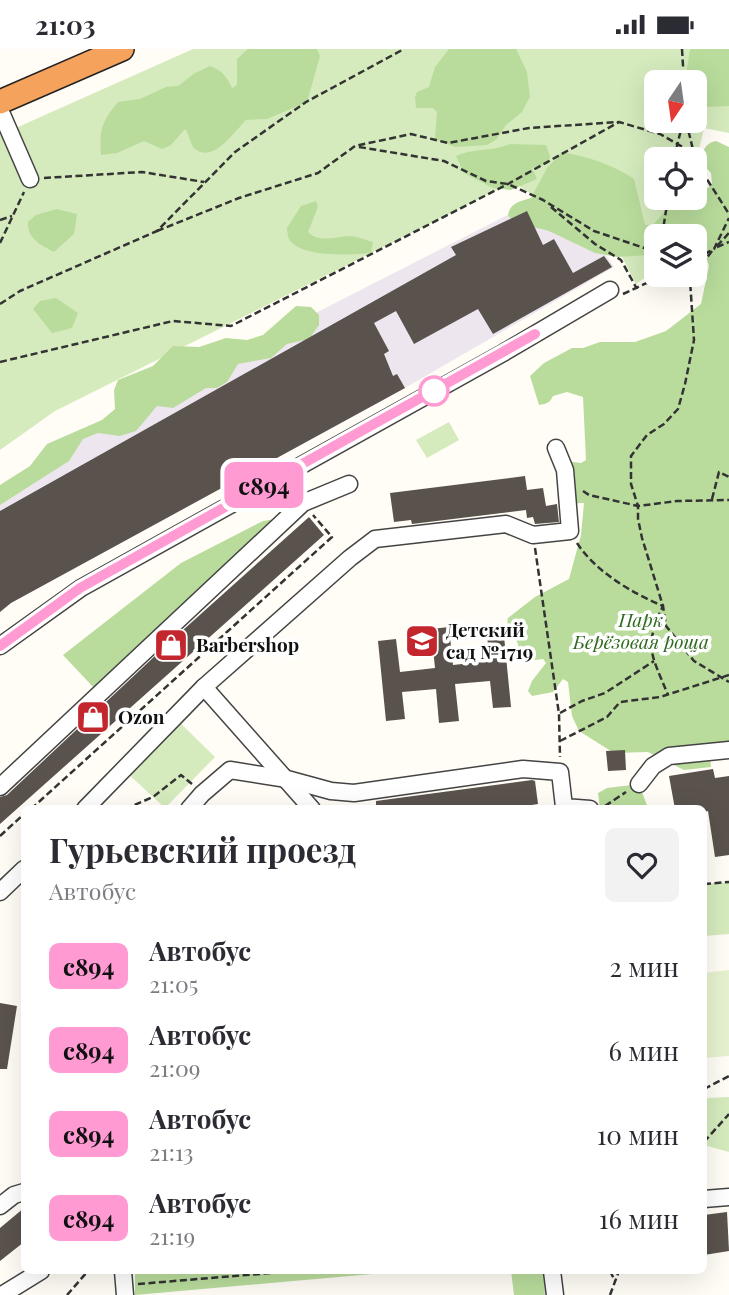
<!DOCTYPE html>
<html lang="ru">
<meta charset="utf-8">
<style>
body{margin:0;font-family:"Playfair Display",serif;background:#f2f2f3;color:#2b2b33;height:100vh;display:flex;flex-direction:column;font-size:26px;white-space:nowrap}
*{box-sizing:border-box;margin:0}
p{font-size:23px;color:#7c7c81}
.icon{flex:none;width:38px;height:38px;fill:none;stroke:currentColor;stroke-width:2;stroke-linecap:round;stroke-linejoin:round}
.map{position:relative;flex:1;overflow:hidden}
.sheet{position:absolute;left:21px;top:756px;width:686px;height:469px;display:flex;flex-direction:column;background:#fff;border-radius:10px;box-shadow:0 7px 28px #0002}
.sheet>*{flex:none}
.badge{padding:0 14px;border-radius:10px;font-size:24px;line-height:46px}
.needle{width:46px;rotate:193deg}
.controls{position:absolute;left:644px;top:21px;display:grid;gap:14px}
.controls a{display:grid;place-items:center;width:63px;height:63px;border-radius:10px;background:#fff;box-shadow:0 7px 28px #0002;font-size:35px}
.map>.badge{position:absolute;translate:-50% -50%;box-shadow:0 0 0 4px #fff}
.round{display:grid;place-items:center;flex:none;width:74px;height:74px;border-radius:10px;background:#f2f2f3}
.head{display:flex;align-items:center;justify-content:space-between;height:119px;padding:0 28px}
h1{font-size:33px;font-weight:700;line-height:52px}
ul{padding:0;list-style:none}
li{display:flex;align-items:center;gap:21px;height:84px;padding:0 28px}
li div{flex:1}
li b{display:block;font-size:26px}
li em{font-style:normal}
li .badge{min-width:77px;font-weight:700;text-align:center}
.status{display:flex;justify-content:space-between;align-items:center;height:49px;padding:0 35px;background:#fff;direction:ltr}
.status svg{height:19px;fill:currentColor}
.map>svg:first-child{display:block}
.industrial{fill:#eee6ef}
.green{fill:#d5ebbd;fill-rule:evenodd}
.forest{fill:#b9dc9c}
.pitch{fill:#e6f2cf}
.building{fill:#5a524d}
.lines{fill:none;stroke-linecap:round;stroke-linejoin:round}
.minor-casing{stroke:#444;stroke-width:19}
.highway-casing{stroke:#222;stroke-width:26}
.path{stroke:#333;stroke-width:2.5;stroke-dasharray:7 3.5;stroke-linecap:butt}
.minor{stroke:#fff;stroke-width:16}
.highway{stroke:#f5a25d;stroke-width:23}
.line-casing{stroke:#fff;stroke-width:16}
.line{stroke:#ff9ad2;stroke-width:10}
.stop-dot{fill:#fff;stroke:#ff9ad2;stroke-width:3.5}
.labels{text-anchor:middle;stroke-width:7;stroke-linejoin:round;paint-order:stroke}
.park-label{font-size:19px;font-style:italic;fill:#2f6b1f;stroke:#fff}
.poi-label{font-size:19px;font-weight:bold;fill:#111;stroke:#fff;text-anchor:start}
</style>
<div class="status"><b>21:03</b><svg viewBox="0 0 49 12"><path d="M0 12V9h3v3zM5 12V6h3v6zM10 12V3h3v9zM15 12V0h3v12zM26 1h20v11H26zM47 4h2v5h-2z"/></svg></div>
<div class="map">
<svg width="729" height="1246" viewBox="0 0 729 1246">
<rect width="100%" height="100%" fill="#fffdf5"/>
<path class="industrial" d="M523 158 606 206 614 218 405 339 11 554 0 563V441L77 386Z"/>
<g class="green">
<path d="M193 0H700L729 35V84L704 79 695 118V110H656V149H688L656 187V221L636 235 621 206 513 133 55 362 0 401V86ZM656 33H695V72H656Z"/>
<path d="M449 373 459 391 427 409 416 391Z"/>
<path d="M174 668 215 708 165 759 124 721Z"/>
<path d="M729 833V885L704 887V835Z"/>
<path d="M729 1048V1103L704 1096V1060L706 1049Z"/>
</g>
<g class="forest">
<path d="M248 0H317L320 7 307 53 267 70 246 71C235 82 213 115 195 100 190 96 190 86 185 80L171 96 162 100 144 92 117 104 101 106C99 81 102 72 118 53L140 50 166 38 178 37 195 24 210 17C223 22 227 28 232 39L237 36V10Z"/>
<path d="M449 0H516L527 23 530 48 522 63 506 76 497 90 487 96 455 98 435 90 437 63 433 59H416L415 48 417 43 429 38 435 18Z"/>
<path d="M690 0H729V57L706 58 695 51V33H685Z"/>
<path d="M716 92 729 98V701L710 707 711 718 684 721 648 703 614 704 579 682 572 667 568 633 563 630 553 643 532 647 528 642 532 632 546 614 543 610 521 613C520 607 519 601 518 595 514 584 505 583 508 569L535 548 569 530 581 486 584 454H578L571 463 566 412 581 414 586 411 583 348 567 343 553 347C550 354 546 355 539 356L530 327 544 314 572 299H583L600 293H635L666 282 701 255 709 217 704 201 695 200V187H656V213L649 206 617 208 595 204 549 182 517 174 508 167C509 154 521 152 531 149L547 119 562 103C588 108 612 115 634 130L645 176H653L668 159 670 149H695V132L699 136 708 139 712 135 711 124 700 112C703 102 705 94 716 92Z"/>
<path d="M510 95 546 96 550 107 548 115 532 119 537 130 511 141 493 139 464 124 456 107C472 99 491 103 510 95Z"/>
<path d="M316 152 318 158 308 183C319 194 335 188 349 187 357 187 365 191 373 193L371 204C352 206 300 209 289 190 288 188 287 181 287 179L301 157Z"/>
<path d="M57 160 77 165 74 185 54 203C41 196 27 190 28 173L36 166Z"/>
<path d="M56 249 78 264 72 279 52 284 33 260 40 252Z"/>
<path d="M296 257 311 258 319 266V276L309 290 287 295 271 309 238 315 227 333 217 339H206L173 359 157 357 136 382 120 387 98 384 83 390 69 412 0 456V436L30 417 47 395 102 371 115 360 114 341 118 331 153 317 173 297 199 298 226 289 247 291 263 286Z"/>
<path d="M276 470 95 640 63 606 181 514 263 472Z"/>
<path d="M639 735 648 759H600L598 744 607 739Z"/>
<path d="M135 1222H406L135 1246Z"/>
<path d="M511 1222H543L545 1246H514Z"/>
</g>
<path class="pitch" d="M729 921V1007L704 1009V924Z"/>
<g class="building">
<path d="M527 162 543 196 554 190 573 224 604 207 612 218 493 285 478 260 414 295 396 262 374 274 389 302 384 305 393 327 397 325 405 339 11 554 0 563V462L456 206 451 198Z"/>
<path d="M525 427 527 441 543 439 546 457 557 455 559 473 535 475 533 468 527 469 526 461 412 475 411 471 394 473 390 444Z"/>
<path d="M309 468 324 486 0 775V748L7 746 173 590Z"/>
<path d="M503 577 511 658 493 659 490 632 455 635 459 672 439 674 436 640 402 643 405 670 386 672 378 592 396 590 400 623 435 619 431 580 449 578 453 616 490 612 486 579Z"/>
<path d="M625 701 626 721 608 722 606 702Z"/>
<path d="M713 720 715 729 729 727V806L715 808 708 762 704 763V760H675L669 727Z"/>
<path d="M532 731 535 732 538 755 506 760H376V752Z"/>
<path d="M0 954 17 957 7 1020H0Z"/>
<path d="M24 1159V1193L0 1212V1179Z"/>
<path d="M727 1163 729 1202 704 1206V1166Z"/>
</g>
<g class="lines">
<g class="minor-casing">
<g id="minor">
<path d="M0 61 30 130"/>
<path d="M0 597 81 539 503 304 610 241"/>
<path d="M204 638 312 760"/>
<path d="M639 735 653 717 669 707 729 701"/>
<path d="M0 738 303 454 349 435"/>
<path d="M85 760 204 638 350 509 375 490 506 475 533 486 570 482 565 421 556 399"/>
<path d="M189 760 202 745 230 721 287 730 331 742 354 744 523 720 560 723 564 758 590 760"/>
<path d="M0 843 24 820"/>
<path d="M704 1150 729 1148"/>
<path d="M0 1157 14 1146 24 1143"/>
<path d="M123 1222 125 1246"/>
<path d="M552 1222 555 1246"/>
<path d="M2 1246 41 1222"/>
</g>
</g>
<g class="highway-casing">
<path id="highway" d="M0 53 122 0"/>
</g>
<g class="path">
<path d="M682 0 684 33"/>
<path d="M686 72 696 113 729 165"/>
<path d="M359 98 444 112 486 132 508 135 543 151 594 182 656 203"/>
<path d="M674 110 683 72"/>
<path d="M44 129 142 123 204 133"/>
<path d="M551 158 595 195 621 211 637 240"/>
<path d="M0 171 12 167"/>
<path d="M657 177 659 187"/>
<path d="M157 182 239 149 318 124 355 97 411 85 448 94 529 79 619 73 660 85 693 104"/>
<path d="M662 187 668 149"/>
<path d="M0 194 24 143"/>
<path d="M717 197 729 184"/>
<path d="M717 198 729 193"/>
<path d="M695 210 714 200 729 169"/>
<path d="M695 224 712 202"/>
<path d="M694 226 690 231 694 291 685 335 678 360 664 375 647 386 631 407V435L638 457V470L642 489 663 557 666 577 694 612 729 633"/>
<path d="M647 235 656 212"/>
<path d="M623 245 664 226"/>
<path d="M0 255 20 242 157 182 235 103 306 53 404 0"/>
<path d="M0 313 173 272 231 277 508 135 619 73"/>
<path d="M583 442 589 446 638 457 677 452 729 451"/>
<path d="M712 450 719 423 729 428"/>
<path d="M577 494C596 523 632 544 663 557 643 599 652 606 668 646"/>
<path d="M535 499 559 665 560 708"/>
<path d="M560 664 582 652 605 644 654 612"/>
<path d="M560 692 607 668 620 653 660 648 729 626"/>
<path d="M605 757 626 743"/>
<path d="M31 760 332 488 313 466"/>
<path d="M125 760 153 748 181 726 192 735"/>
<path d="M0 787 24 765"/>
<path d="M704 835 729 833"/>
<path d="M704 1040 729 1027"/>
<path d="M704 1093 729 1065"/>
<path d="M610 1222 615 1232"/>
<path d="M138 1235 295 1222"/>
<path d="M67 1246 88 1222"/>
<path d="M610 1246 619 1222"/>
</g>
<use href="#minor" class="minor"/>
<use href="#highway" class="highway"/>
</g>
<g class="lines">
<g class="line-casing">
<path id="line" d="M0 597 80 539 535 285"/>
</g>
<use href="#line" class="line"/>
</g>
<defs>
<g id="school-square" transform="scale(1.75)"><rect x="-9" y="-9" width="18" height="18" rx="4" fill="#c4262e" stroke="#fff"/><path d="M0-5L7-2L0 1L-7-2ZM-4 1L0 2.5L4 1V4Q0 6-4 4Z" fill="#fff"/></g>
<g id="shop-square" transform="scale(1.75)"><rect x="-9" y="-9" width="18" height="18" rx="4" fill="#c4262e" stroke="#fff"/><path d="M-5-2.5h2.3a2.7 3.5 0 0 1 5.4 0H5L5.5 6h-11ZM-1.5-2.5h3a1.5 2.3 0 0 0-3 0Z" fill="#fff"/></g>
</defs>
<g fill-rule="evenodd">
<use href="#school-square" x="422" y="592"/>
<use href="#shop-square" x="171" y="596"/>
<use href="#shop-square" x="93" y="668"/>
</g>
<circle class="stop-dot" cx="434" cy="342" r="14"/>
<g class="labels">
<g class="park-label">
<text x="641" y="578">Парк<tspan x="641" dy="22">Берёзовая роща</tspan></text>
</g>
<g class="poi-label">
<text x="446" y="588">Детский<tspan x="446" dy="22">сад №1719</tspan></text>
<text x="196" y="603">Barbershop</text>
<text x="118" y="675">Ozon</text>
</g>
</g>
</svg>
<div class="controls">
<a><svg class="needle" viewBox="-14 -14 28 28"><path d="M0-13l5 13h-10z" fill="#e53935"/><path d="M0 13l5-13h-10z" fill="#7c7c81"/></svg></a>
<a><svg class="icon" aria-label="locate" viewBox="0 0 24 24"><circle cx="12" cy="12" r="6"/><path d="M12 2v4M12 18v4M2 12h4M18 12h4"/></svg></a>
<a><svg class="icon" aria-label="layers" viewBox="0 0 24 24"><path d="M12 4l9 5-9 5-9-5zM3 14l9 5 9-5"/></svg></a>
</div>
<b class="badge" style="left:264px;top:436px;background:#ff9ad2;color:#111">с894</b>
<section class="sheet">
<div class="head"><div><h1>Гурьевский проезд</h1><p>Автобус</p></div><a class="round"><svg class="icon" aria-label="heart" viewBox="0 0 24 24"><path d="M12 20l-8-8c-3-5 5-10 8-4 3-6 11-1 8 4z"/></svg></a></div>
<ul>
<li><span class="badge" style="background:#ff9ad2;color:#111">с894</span><div><b>Автобус</b><p>21:05</p></div><em>2 мин</em></li>
<li><span class="badge" style="background:#ff9ad2;color:#111">с894</span><div><b>Автобус</b><p>21:09</p></div><em>6 мин</em></li>
<li><span class="badge" style="background:#ff9ad2;color:#111">с894</span><div><b>Автобус</b><p>21:13</p></div><em>10 мин</em></li>
<li><span class="badge" style="background:#ff9ad2;color:#111">с894</span><div><b>Автобус</b><p>21:19</p></div><em>16 мин</em></li>
</ul>
</section>
</div>
